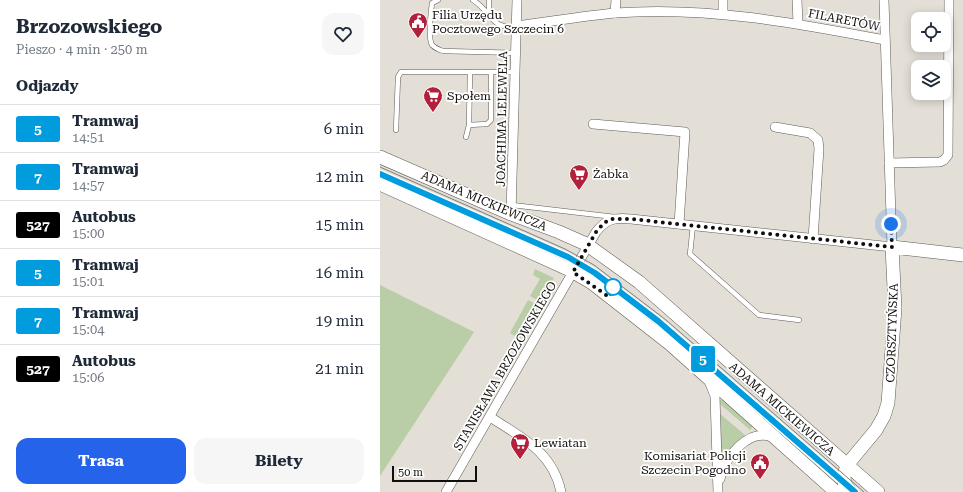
<!DOCTYPE html>
<html lang="pl">
<meta charset="utf-8">
<style>
body{margin:0;font-family:"Roboto Serif",serif;background:#f6f6f7;color:#1f2937;height:100vh;display:flex;flex-direction:column;font-size:15px;white-space:nowrap}
*{box-sizing:border-box;margin:0}
p{font-size:13px;color:#747a83}
.icon{flex:none;width:22px;height:22px;fill:none;stroke:currentColor;stroke-width:2;stroke-linecap:round;stroke-linejoin:round}
.map{position:relative;flex:1;overflow:hidden}
.panel{display:flex;flex-direction:column;background:#fff;width:380px}
.panel>*{flex:none}
.badge{padding:0 8px;border-radius:3px;font-size:14px;line-height:26px}
.fabs{position:absolute;left:531px;top:12px;display:grid;gap:8px}
.fabs a{display:grid;place-items:center;width:40px;height:40px;border-radius:8px;background:#fff;box-shadow:0 2px 10px #0003;font-size:20px}
.scale{position:absolute;left:12px;bottom:10px;width:85px;box-sizing:border-box;padding-left:4px;border:2px solid #100e0c;border-top:0;font-size:11px;line-height:14px;white-space:nowrap;color:#100e0c;-webkit-text-stroke:3px #fff;paint-order:stroke}
.you{position:absolute;width:20px;height:20px;margin:-10px;border:3px solid #fff;border-radius:50%;background:#1a73e8;box-shadow:0 0 0 6px #1a73e833}
.map>.badge{position:absolute;translate:-50% -50%;box-shadow:0 0 0 2px #fff}
h2{padding:0 16px;font-size:15px;line-height:36px}
.round{display:grid;place-items:center;flex:none;width:42px;height:42px;border-radius:12px;background:#f6f6f7}
.head{display:flex;align-items:center;justify-content:space-between;height:68px;padding:0 16px}
h1{font-size:19px;font-weight:700;line-height:30px}
.button{display:flex;gap:8px;margin-top:auto;padding:8px 16px}
.button a{flex:1;height:46px;border-radius:12px;background:#2563eb;color:#fff;font-size:16px;font-weight:700;line-height:46px;text-align:center}
.button a+a{background:#f6f6f7;color:#1f2937}
ul{padding:0;list-style:none}
li{display:flex;align-items:center;gap:12px;height:48px;padding:0 16px;border-top:1px solid #e0e1e3}
li div{flex:1}
li b{display:block;font-size:15px}
li em{font-style:normal}
li .badge{min-width:44px;font-weight:700;text-align:center}
main{display:flex;flex:1;min-height:0}
.map>svg:first-child{display:block}
.green{fill:#b9cda6}
.lines{fill:none;stroke-linecap:round;stroke-linejoin:round}
.lane-casing{stroke:#5f5b54;stroke-width:5.5}
.street-casing{stroke:#5f5b54;stroke-width:10}
.secondary-casing{stroke:#5f5b54;stroke-width:14}
.lane{stroke:#fff;stroke-width:4.5}
.street{stroke:#fff;stroke-width:9}
.secondary{stroke:#fff;stroke-width:13}
.tram{stroke:#827f7a;stroke-width:1}
.line-casing{stroke:#fff;stroke-width:9}
.line{stroke:#009cdd;stroke-width:6}
.walk{stroke:#100e0c;stroke-width:4;stroke-dasharray:0 7.2}
.stop-dot{fill:#fff;stroke:#009cdd;stroke-width:2}
.labels{text-anchor:middle;stroke-width:3.5;stroke-linejoin:round;paint-order:stroke}
.poi-label{font-size:12px;fill:#100e0c;stroke:#fff;text-anchor:start}
.street-label{font-size:12px;fill:#100e0c;stroke:#fff}
</style>
<main>
<section class="panel">
<div class="head"><div><h1>Brzozowskiego</h1><p>Pieszo · 4 min · 250 m</p></div><a class="round"><svg class="icon" aria-label="heart" viewBox="0 0 24 24"><path d="M12 20l-8-8c-3-5 5-10 8-4 3-6 11-1 8 4z"/></svg></a></div>
<h2>Odjazdy</h2>
<ul>
<li><span class="badge" style="background:#009cdd;color:#fff">5</span><div><b>Tramwaj</b><p>14:51</p></div><em>6 min</em></li>
<li><span class="badge" style="background:#009cdd;color:#fff">7</span><div><b>Tramwaj</b><p>14:57</p></div><em>12 min</em></li>
<li><span class="badge" style="background:#000;color:#fff">527</span><div><b>Autobus</b><p>15:00</p></div><em>15 min</em></li>
<li><span class="badge" style="background:#009cdd;color:#fff">5</span><div><b>Tramwaj</b><p>15:01</p></div><em>16 min</em></li>
<li><span class="badge" style="background:#009cdd;color:#fff">7</span><div><b>Tramwaj</b><p>15:04</p></div><em>19 min</em></li>
<li><span class="badge" style="background:#000;color:#fff">527</span><div><b>Autobus</b><p>15:06</p></div><em>21 min</em></li>
</ul>
<div class="button"><a>Trasa</a><a>Bilety</a></div>
</section>
<div class="map">
<svg width="583" height="492" viewBox="0 0 583 492">
<rect width="100%" height="100%" fill="#e3dfd7"/>
<g class="green">
<path d="M155 269 174 278 161 302 150 296 160 279 153 275Z"/>
<path d="M0 285 94 332 0 476Z"/>
<path d="M148 300 159 306 140 339 130 333Z"/>
<path d="M343 399 373 426 370 430 340 404V400Z"/>
<path d="M339 413 365 435 343 458 341 457Z"/>
</g>
<g class="lines">
<g class="lane-casing">
<g id="lane">
<path d="M58 0 52 3C51 11 48 38 52 45 55 48 60 50 63 51L135 53"/>
<path d="M93 0C111 11 112 31 136 26"/>
<path d="M109 0V14"/>
<path d="M89 125 107 124 111 120V73"/>
<path d="M16 130 18 77 21 72H135"/>
<path d="M86 137 89 125 90 72"/>
<path d="M132 205 235 217"/>
<path d="M313 225 310 254 379 315 419 320"/>
<path d="M469 482 475 492"/>
</g>
</g>
<g class="street-casing">
<g id="street">
<path d="M417 0 418 23"/>
<path d="M235 13 236 0"/>
<path d="M343 14V0"/>
<path d="M136 26C169 22 202 16 235 13 326 6 416 23 505 40"/>
<path d="M213 124 305 132 299 224"/>
<path d="M395 127 430 133 438 140 439 149 433 239"/>
<path d="M509 163 560 162 564 160 568 155 569 0"/>
<path d="M131 214 137 0"/>
<path d="M329 381 335 396 338 492"/>
<path d="M110 417C141 437 173 452 181 492"/>
<path d="M340 479C345 457 368 428 392 437"/>
<path d="M66 492 216 232C226 219 235 217 251 219L512 247 504 0"/>
</g>
</g>
<g class="secondary-casing">
<g id="secondary">
<path d="M0 157 131 214 179 232 206 244 259 282 498 492"/>
<path d="M0 184 188 269 212 283 290 344 456 492"/>
<path d="M465 492 464 475 467 465 496 430 504 416 508 403 515 308 512 247 583 255"/>
</g>
</g>
<use href="#lane" class="lane"/>
<use href="#street" class="street"/>
<use href="#secondary" class="secondary"/>
<g class="tram">
<path d="M0 167 185 249 214 265 286 320 484 492"/>
<path d="M0 174 178 253 210 270 287 329 475 492"/>
</g>
</g>
<g class="lines">
<g class="line-casing">
<path id="line" d="M0 174 188 257 215 273 278 321 475 492"/>
</g>
<use href="#line" class="line"/>
<path class="walk" d="M233 287 229 297 193 272 216 232 224 223 231 219H251L512 247 511 224"/>
</g>
<defs>
<g id="civic-pin" transform="scale(1)"><path d="M0 17L-7.5 6A9.5 9.5 0 1 1 7.5 6Z" fill="#b3203b" stroke="#fff"/><path d="M-.6-6.5H3V-4.5H.6V-3L4-1V1h2V6H-6V1h2V-1L-.6-3ZM-1.2 2.5V6h2.4V2.5Z" fill="#fff"/></g>
<g id="supermarket-pin" transform="scale(1)"><path d="M0 17L-7.5 6A9.5 9.5 0 1 1 7.5 6Z" fill="#b3203b" stroke="#fff"/><path d="M-6-5.5h2.5l.6 2H6L4.5 2H-2.5L-4.4-4H-6ZM-1.5 3.2a1.3 1.3 0 1 0 .1 0ZM3 3.2a1.3 1.3 0 1 0 .1 0Z" fill="#fff"/></g>
</defs>
<g fill-rule="evenodd">
<use href="#civic-pin" x="38" y="22"/>
<use href="#supermarket-pin" x="53" y="96"/>
<use href="#supermarket-pin" x="199" y="174"/>
<use href="#supermarket-pin" x="140" y="443"/>
<use href="#civic-pin" x="380" y="463"/>
</g>
<circle class="stop-dot" cx="233" cy="287" r="8"/>
<g class="labels">
<g class="poi-label">
<text x="52" y="19">Filia Urzędu<tspan x="52" dy="14">Pocztowego Szczecin 6</tspan></text>
<text x="67" y="100">Społem</text>
<text x="213" y="178">Żabka</text>
<text x="154" y="447">Lewiatan</text>
<text x="366" y="460" text-anchor="end">Komisariat Policji<tspan x="366" dy="14">Szczecin Pogodno</tspan></text>
</g>
<g class="street-label">
<text transform="translate(464 20) rotate(11)" y="4">FILARETÓW</text>
<text transform="translate(122 119) rotate(-89)" y="4">JOACHIMA LELEWELA</text>
<text transform="translate(104 201) rotate(23)" y="4">ADAMA MICKIEWICZA</text>
<text transform="translate(512 333) rotate(-88)" y="4">CZORSZTYŃSKA</text>
<text transform="translate(125 366) rotate(-60)" y="4">STANISŁAWA BRZOZOWSKIEGO</text>
<text transform="translate(402 409) rotate(41)" y="4">ADAMA MICKIEWICZA</text>
</g>
</g>
</svg>
<div class="fabs">
<a><svg class="icon" aria-label="locate" viewBox="0 0 24 24"><circle cx="12" cy="12" r="6"/><path d="M12 2v4M12 18v4M2 12h4M18 12h4"/></svg></a>
<a><svg class="icon" aria-label="layers" viewBox="0 0 24 24"><path d="M12 4l9 5-9 5-9-5zM3 14l9 5 9-5"/></svg></a>
</div>
<div class="scale">50 m</div>
<div class="you" style="left:511px;top:224px"></div>
<b class="badge" style="left:323px;top:359px;background:#009cdd;color:#fff">5</b>
</div>
</main>
